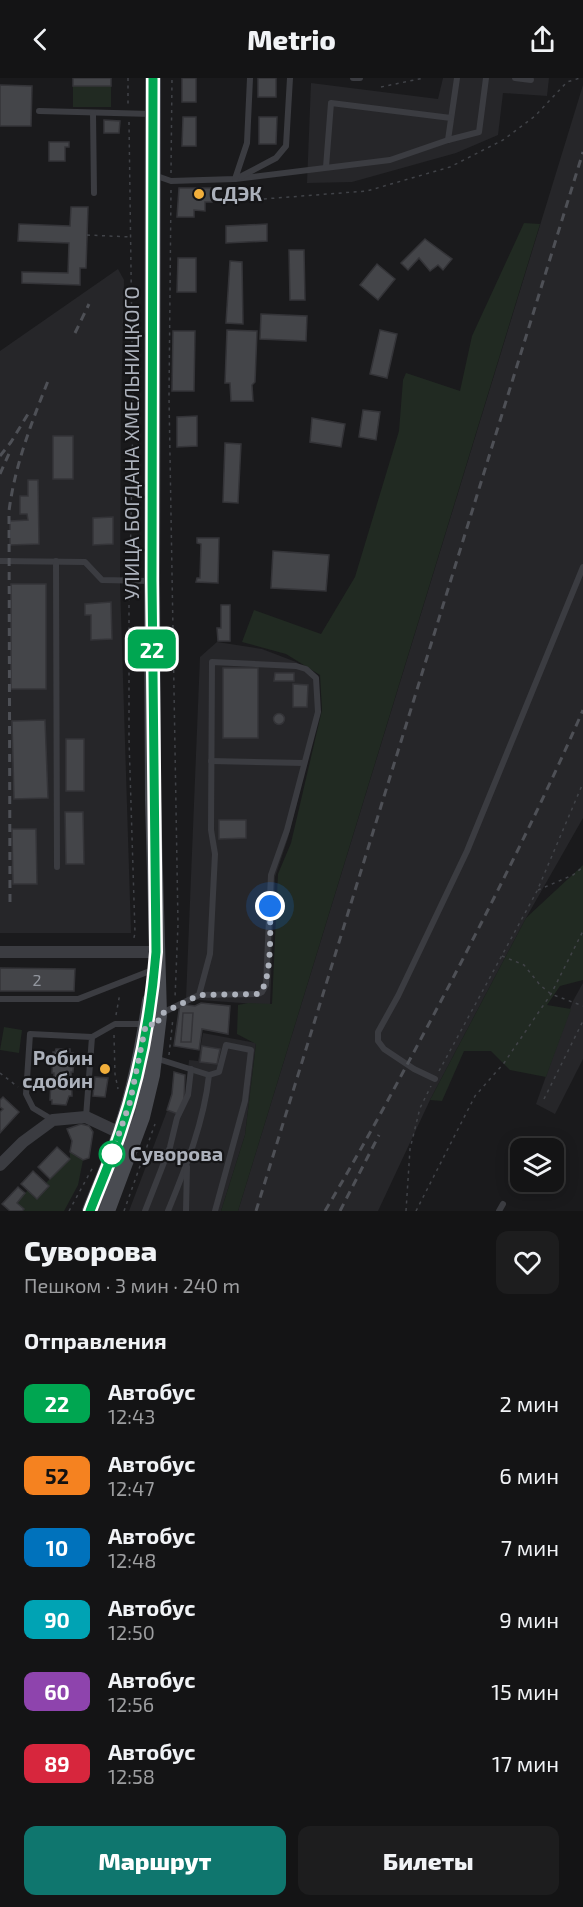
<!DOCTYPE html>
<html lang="ru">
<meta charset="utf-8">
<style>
body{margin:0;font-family:"Exo 2",sans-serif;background:#1d1d1e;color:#f1f3f6;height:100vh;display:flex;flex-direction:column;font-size:22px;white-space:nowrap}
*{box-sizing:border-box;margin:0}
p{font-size:20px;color:#9d9ea0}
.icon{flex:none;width:33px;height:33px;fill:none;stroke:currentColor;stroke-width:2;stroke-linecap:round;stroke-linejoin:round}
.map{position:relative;height:1133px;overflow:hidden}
.panel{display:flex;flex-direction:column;background:#141415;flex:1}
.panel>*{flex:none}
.badge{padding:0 12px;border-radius:9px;font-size:21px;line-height:39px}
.fabs{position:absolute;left:510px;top:1060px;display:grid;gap:12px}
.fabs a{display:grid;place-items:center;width:54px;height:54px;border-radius:12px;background:#141415;box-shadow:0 3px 15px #0003,0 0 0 2px #333334;font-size:30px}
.you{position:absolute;width:30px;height:30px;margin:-15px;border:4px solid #fff;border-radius:50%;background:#1a73e8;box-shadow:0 0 0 9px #1a73e833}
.map>.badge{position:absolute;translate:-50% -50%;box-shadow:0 0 0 3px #fff}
h2{padding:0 24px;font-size:22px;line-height:54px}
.round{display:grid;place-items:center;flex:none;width:63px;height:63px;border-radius:12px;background:#1d1d1e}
.overview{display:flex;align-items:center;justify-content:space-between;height:102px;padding:0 24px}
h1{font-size:28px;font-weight:800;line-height:45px}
.action{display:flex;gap:12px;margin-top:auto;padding:12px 24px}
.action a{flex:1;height:69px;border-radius:12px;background:#0f766e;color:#fff;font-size:24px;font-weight:800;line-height:69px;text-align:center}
.action a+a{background:#1d1d1e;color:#f1f3f6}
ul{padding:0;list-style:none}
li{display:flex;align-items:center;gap:18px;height:72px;padding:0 24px}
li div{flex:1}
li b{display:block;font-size:22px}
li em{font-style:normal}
li .badge{min-width:66px;font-weight:700;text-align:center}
header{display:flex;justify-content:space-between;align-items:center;height:78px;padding:0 24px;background:#141415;font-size:27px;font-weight:800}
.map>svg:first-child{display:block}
.built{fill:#262629}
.green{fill:#212a22}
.building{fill:#444549;stroke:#343438;stroke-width:1.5}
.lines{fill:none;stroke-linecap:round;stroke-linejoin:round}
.path{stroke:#414348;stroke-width:1.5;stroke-dasharray:3 4.5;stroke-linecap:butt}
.service{stroke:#3b3c41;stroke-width:6}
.minor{stroke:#3b3c41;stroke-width:12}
.secondary{stroke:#494b51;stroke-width:16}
.rail{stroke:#4e5056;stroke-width:3;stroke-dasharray:8 6;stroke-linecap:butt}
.line-casing{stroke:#fff;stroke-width:14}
.line{stroke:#00a651;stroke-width:9}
.walk{stroke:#acb1bb;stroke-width:6;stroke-dasharray:0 10.8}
.poi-dot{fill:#f2af3b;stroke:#151517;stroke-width:2}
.stop-dot{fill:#fff;stroke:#00a651;stroke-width:3}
.labels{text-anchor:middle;stroke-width:4.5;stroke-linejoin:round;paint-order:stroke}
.number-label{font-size:16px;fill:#92969e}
.poi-label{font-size:20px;font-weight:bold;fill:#acb1bb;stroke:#151517;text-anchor:start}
.street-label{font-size:20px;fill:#acb1bb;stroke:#151517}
.stop-label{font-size:20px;font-weight:bold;fill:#acb1bb;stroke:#151517;text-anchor:start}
</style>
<header><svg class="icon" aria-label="back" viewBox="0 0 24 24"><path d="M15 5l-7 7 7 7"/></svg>Metrio<svg class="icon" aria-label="share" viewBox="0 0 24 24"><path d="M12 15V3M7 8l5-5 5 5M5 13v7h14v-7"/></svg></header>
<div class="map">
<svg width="583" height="1133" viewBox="0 0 583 1133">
<rect width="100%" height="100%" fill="#1a1a1c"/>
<g class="built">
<path d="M443 0H549L547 18 503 15 498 57 456 75 352 104 307 105 311 5 438 21Z"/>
<path d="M583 7V740L526 840 430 1022 378 1133H238Z"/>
<path d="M118 191 124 202 121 334 120 505 131 855H0V273Z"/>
<path d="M217 564 262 571 296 584 318 598 320 633 288 760 275 799 270 927 186 921 200 579Z"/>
<path d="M583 905V981L555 1036 536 1026 573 923Z"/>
<path d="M203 955 256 965 245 1057 221 1133H129L167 1033 177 1035 186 1017 189 982 198 983Z"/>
</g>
<g class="green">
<rect x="73" y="8" width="38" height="21"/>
<path d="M524 145 540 146 238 1133H221L245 1057 256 966 237 956 238 927 248 925 272 926 278 796 291 765 322 632 320 597 286 576 242 564 254 532 321 556 355 499 399 353 403 302 406 295 460 313 472 258Z"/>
<path d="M583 787V902L560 908 547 927 571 931 546 999 510 992 491 973H464L442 1023 430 1022 526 840Z"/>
<path d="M4 949 22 952 19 975 0 972Z"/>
<path d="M70 1074 83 1082 78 1107 64 1133H22L24 1131 17 1125 28 1112 37 1121 49 1108 46 1105 70 1081Z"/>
</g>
<g class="building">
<rect x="73" y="0" width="38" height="8"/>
<rect x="182" y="0" width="14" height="24"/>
<rect x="258" y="0" width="18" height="19"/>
<path d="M0 7 32 8 31 48H0Z"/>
<path d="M183 39H196V68H182Z"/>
<path d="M259 39H277L276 66H259Z"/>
<path d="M104 42 120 43 119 55H104Z"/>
<path d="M49 64H69V69H65V83H49Z"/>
<path d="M179 110H212V124H205V133L194 132V139H177Z"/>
<path d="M71 129H88L86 190H80V207L22 205V194L68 195 69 165 18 163 19 146 70 148Z"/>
<path d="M267 146V163L226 165V148Z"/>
<path d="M425 161 452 181 443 192 438 187 430 193 419 180 408 192 401 185Z"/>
<path d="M289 172H304L305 222H290Z"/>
<path d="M178 180H196V214H177Z"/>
<path d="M230 183 242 184 243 246 226 245Z"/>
<path d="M377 186 395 201 378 222 360 207Z"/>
<path d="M261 236 307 238 306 263 260 261Z"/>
<path d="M227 252 257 253 255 304 252 307 253 323H231L230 305H225Z"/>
<path d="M380 252 397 256 387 300 370 296Z"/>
<path d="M173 253H195L194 313H172Z"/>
<path d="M363 332 380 334 376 362 359 359Z"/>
<path d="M197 338V368L177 369V339Z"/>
<path d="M312 340 345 346 341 369 310 364Z"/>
<rect x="53" y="358" width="20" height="43"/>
<path d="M225 365 241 366 238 425 223 424Z"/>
<path d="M28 402H38L39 466 10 467V443L28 442 27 436H20V418H28Z"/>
<path d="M113 439V466L93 467V440Z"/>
<path d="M197 460H219L218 505 196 504 197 500H200L201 466 197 465Z"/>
<path d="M273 473 329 477 326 513 271 510Z"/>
<rect x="11" y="506" width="35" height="105"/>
<path d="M111 524 112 561 91 562V537H85V526Z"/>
<path d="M221 527H230V563H218L217 550H221Z"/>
<rect x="223" y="590" width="35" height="70"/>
<path d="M275 595H294V603H274Z"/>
<path d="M293 606 308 607 307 629H293Z"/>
<circle cx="279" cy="641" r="5.5"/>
<path d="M45 642 48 720 14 721 12 643Z"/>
<rect x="66" y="661" width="18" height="52"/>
<path d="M65 734H83L84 786H66Z"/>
<path d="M219 742H246V760L219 761Z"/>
<path d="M12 751H36L37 806H13Z"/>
<path d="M0 890 75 891 74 913H0Z"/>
<path d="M201 925 230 928 228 956 202 951 199 972 174 968 180 926 195 928Z"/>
<path d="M183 935H193L191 964H181Z"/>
<path d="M202 968 220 971 217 986 200 984Z"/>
<path d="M56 971H70V975H73L72 980 74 981 73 994H71L72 1018H69L66 1027 52 1026V1022H50L51 1002 54 1003V995H52L53 974H55Z"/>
<path d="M174 994 185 997 184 1021 178 1036 167 1032 172 1016Z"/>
<path d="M95 999 108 1000 105 1019 93 1018Z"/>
<path d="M3 1019 19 1034 0 1055V1034L3 1031 0 1029V1022Z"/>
<path d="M81 1046 89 1048 93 1054 89 1080 83 1082 70 1074 72 1063 67 1051Z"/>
<path d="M57 1069 70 1081 50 1101 38 1089Z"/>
<path d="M33 1093 49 1108 37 1121 21 1106Z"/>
<path d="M18 1109 25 1115 17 1125 24 1131 22 1133H10L2 1126Z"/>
</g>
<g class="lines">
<g class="path">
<path d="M128 0V28"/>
<path d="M381 9 424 0"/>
<path d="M129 44 133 336 130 495"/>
<path d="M171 95 172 0"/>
<path d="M245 109 263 121 367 113 450 89 503 62 535 38 567 4 580 0"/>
<path d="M171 112 169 319 178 846 175 920"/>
<path d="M87 157 131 159"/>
<path d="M129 512V661L135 855 133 864"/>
<path d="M538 812 573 797 583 789"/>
<path d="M502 878 524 887 540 907 551 916 583 928"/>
<path d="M116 937 120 915"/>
<path d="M114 957 115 996 118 1011"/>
<path d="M169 977 173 940"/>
<path d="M439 993 537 813 583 705"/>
<path d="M0 995 18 1009"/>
<path d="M544 1021 583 943"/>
<path d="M69 1133 93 1089"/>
<path d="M124 1133 155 1046"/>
<path d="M406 1133 410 1071 420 1030 431 1008"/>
<path d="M416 1133 475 1018 504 985 551 916 583 853"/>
</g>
<g class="service">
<path d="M353 0H360"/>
<path d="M515 0 531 2"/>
<path d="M39 33 152 36"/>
<path d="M93 35 94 115"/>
<path d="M448 62 457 0"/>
<path d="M326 89 331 25 451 40"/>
<path d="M154 97 171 103 235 101 390 82 448 62 479 54 486 0"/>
<path d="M238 100 276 80 286 68 290 0"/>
<path d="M235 101 247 65 250 0"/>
<path d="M0 483 85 484 102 502 151 503"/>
<path d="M56 483 57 789"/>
<path d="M211 683 304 685"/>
<path d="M0 921H78L155 891"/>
<path d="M162 935 199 917 210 876 215 776 211 752 212 584 296 588 306 591 316 600 318 634 287 752 271 797 266 907 262 914 258 916 199 917"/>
<path d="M92 959 115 946H145"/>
<path d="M155 980 209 997C204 1044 186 1089 168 1133"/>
<path d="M209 997 219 994 226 967 251 972 245 1023 215 1133"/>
<path d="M435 1001 414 991 384 971 378 963V954L398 918 467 773 583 489"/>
<path d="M53 1042 33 1030 26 1016 30 956 92 959 86 1039"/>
<path d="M145 1133 170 1069 177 1040 188 1017 191 991"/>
<path d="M186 1133 187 1089"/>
<path d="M499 1133 503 1126"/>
</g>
<g class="minor">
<path d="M0 874H156"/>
<path d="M0 1087 23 1064 53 1042 86 1039 120 1055"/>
</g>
<g class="secondary">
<path d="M90 1133C100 1107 112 1081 120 1055 135 1012 143 968 150 923"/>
<path d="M107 1133 142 1039 152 997 159 937 153 722 152 503 153 0"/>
</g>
<g class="rail">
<path d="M75 255 89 226"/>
<path d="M0 378 11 364 28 336"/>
<path d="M0 396 11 371"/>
<path d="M10 824 9 433C15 387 31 346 48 303"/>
<path d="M256 1133 583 74"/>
<path d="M325 1133C370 1057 411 980 452 902 498 813 543 724 583 632"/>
<path d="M340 1133 379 1057"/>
</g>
</g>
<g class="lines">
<g class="line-casing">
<path id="line" d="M90 1133C100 1107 111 1082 120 1055 140 998 151 935 156 874L152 503 153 0"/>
</g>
<use href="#line" class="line"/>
<path class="walk" d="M112 1076 130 1024 146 946 158 947 159 937 199 917 258 916C273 907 270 846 270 828"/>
</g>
<g class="poi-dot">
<circle cx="199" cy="116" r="6"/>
<circle cx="105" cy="991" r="6"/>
</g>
<circle class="stop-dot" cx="112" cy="1076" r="12"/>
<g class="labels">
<g class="number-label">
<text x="37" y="908">2</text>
</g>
<g class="poi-label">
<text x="211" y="123">СДЭК</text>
<text x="93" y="987" text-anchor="end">Робин<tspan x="93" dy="23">сдобин</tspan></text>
</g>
<g class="street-label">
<text transform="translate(132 365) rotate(-90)" y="7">УЛИЦА БОГДАНА ХМЕЛЬНИЦКОГО</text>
</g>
<g class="stop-label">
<text x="130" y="1083">Суворова</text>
</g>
</g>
</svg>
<div class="fabs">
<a><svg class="icon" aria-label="layers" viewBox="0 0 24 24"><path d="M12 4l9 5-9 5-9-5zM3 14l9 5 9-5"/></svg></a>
</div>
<div class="you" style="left:270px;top:828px"></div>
<b class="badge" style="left:152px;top:571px;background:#00a651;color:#fff">22</b>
</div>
<section class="panel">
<div class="overview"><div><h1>Суворова</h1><p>Пешком · 3 мин · 240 m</p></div><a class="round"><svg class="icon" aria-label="heart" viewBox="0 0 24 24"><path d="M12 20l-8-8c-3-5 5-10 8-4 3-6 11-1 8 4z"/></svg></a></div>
<h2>Отправления</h2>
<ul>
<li><span class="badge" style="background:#00a651;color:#fff">22</span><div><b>Автобус</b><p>12:43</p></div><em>2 мин</em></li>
<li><span class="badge" style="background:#f58220;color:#111">52</span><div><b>Автобус</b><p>12:47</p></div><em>6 мин</em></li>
<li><span class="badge" style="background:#0072bc;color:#fff">10</span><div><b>Автобус</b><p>12:48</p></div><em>7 мин</em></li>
<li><span class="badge" style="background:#00a3b4;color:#fff">90</span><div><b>Автобус</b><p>12:50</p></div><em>9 мин</em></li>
<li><span class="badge" style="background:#8e44ad;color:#fff">60</span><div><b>Автобус</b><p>12:56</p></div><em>15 мин</em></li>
<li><span class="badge" style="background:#d7263d;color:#fff">89</span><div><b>Автобус</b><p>12:58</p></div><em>17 мин</em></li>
</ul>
<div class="action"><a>Маршрут</a><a>Билеты</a></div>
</section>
